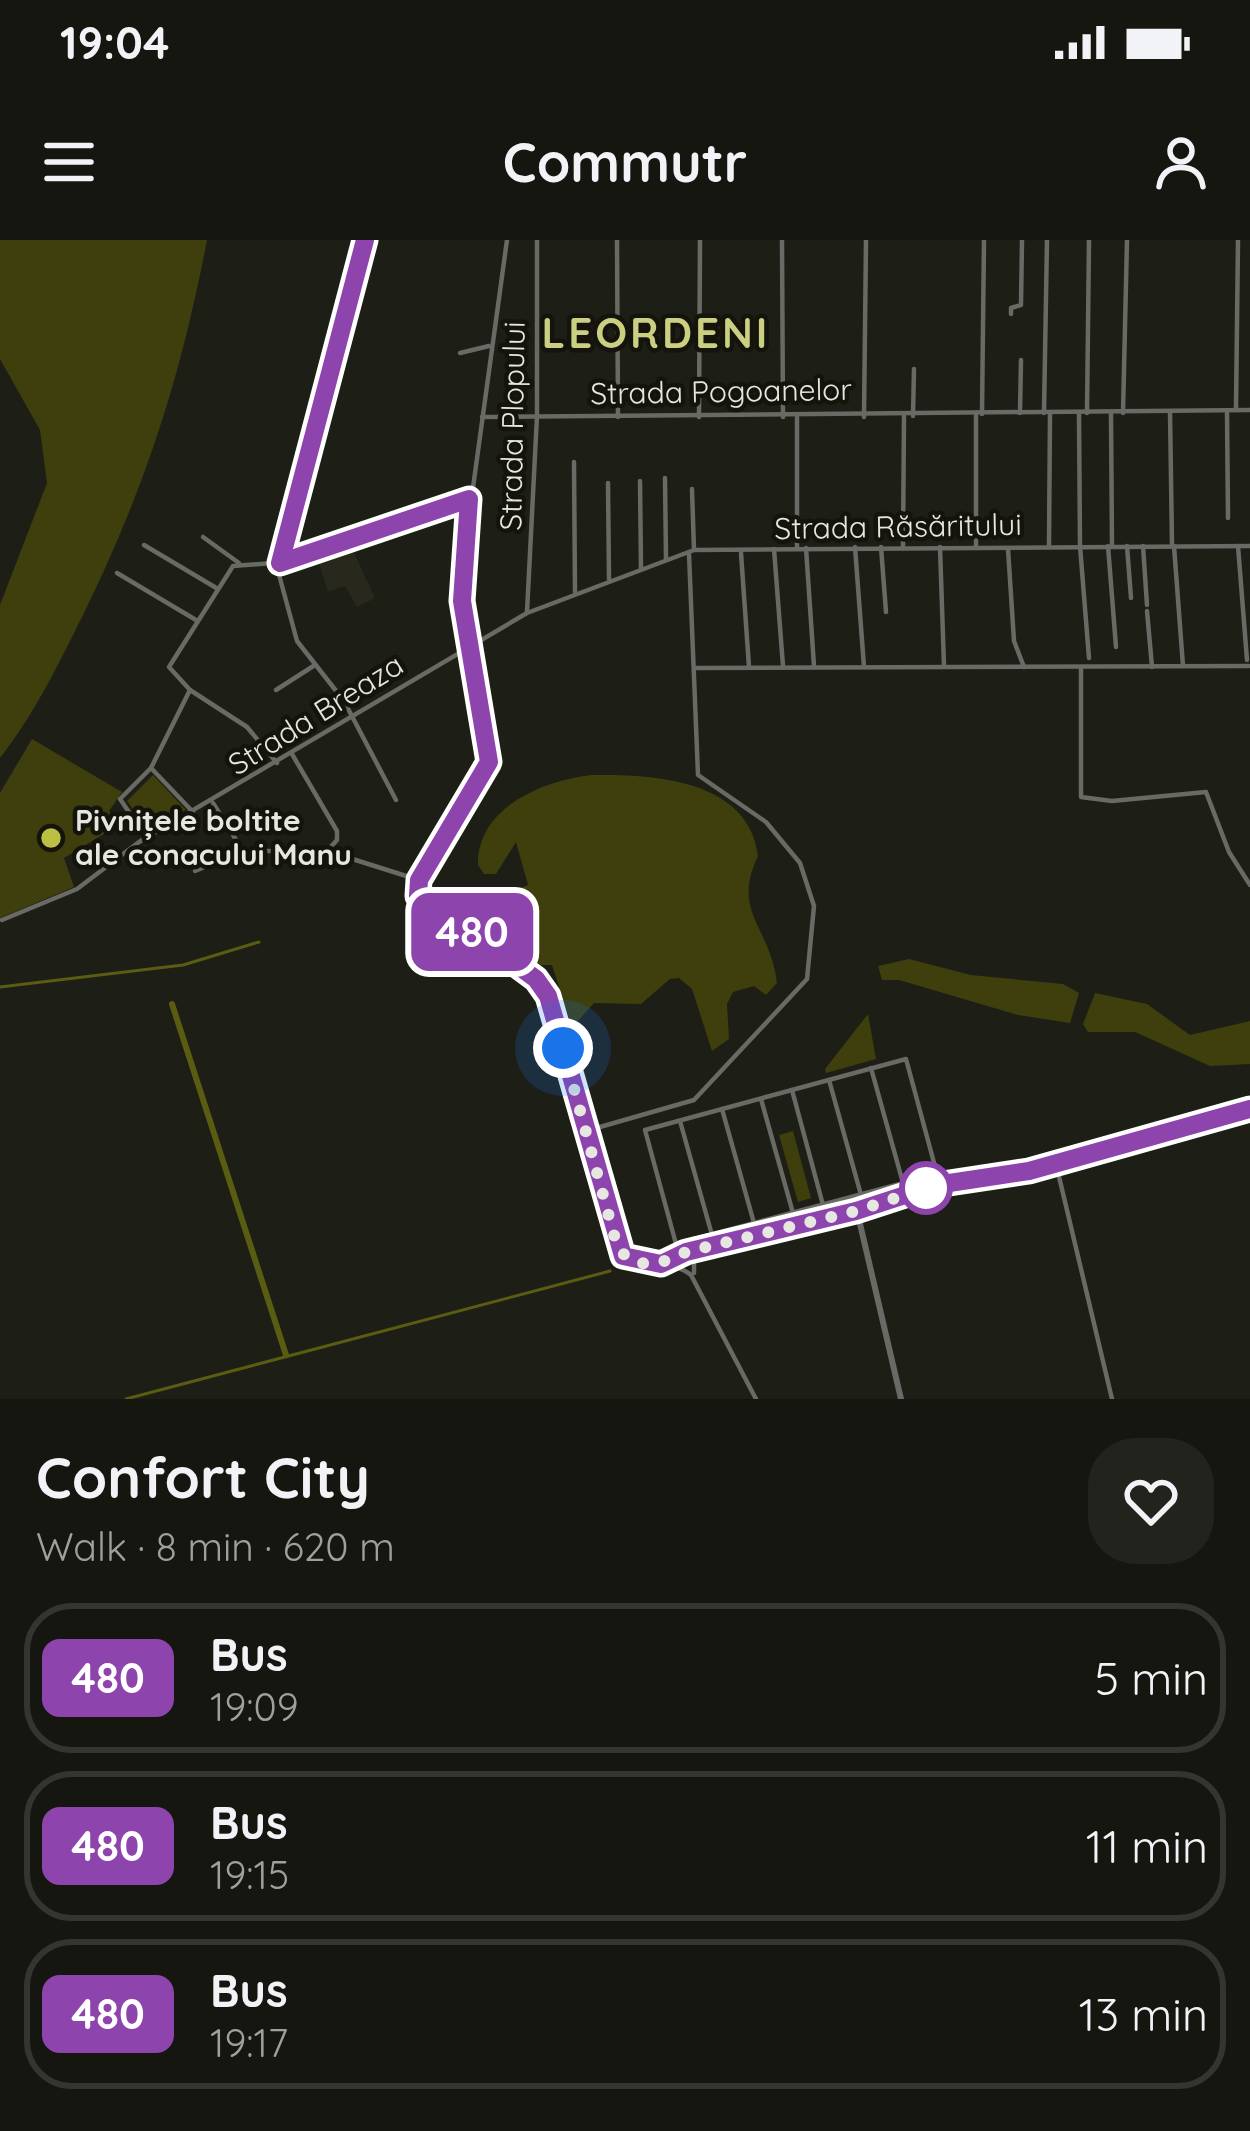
<!DOCTYPE html>
<meta charset="utf-8">
<style>
body{margin:0;font-family:Quicksand,sans-serif;background:#23231e;color:#f1f3f6;height:100vh;display:flex;flex-direction:column;font-size:45px;white-space:nowrap}
*{box-sizing:border-box;margin:0}
p{font-size:39px;color:#9e9f9f}
.icon{flex:none;width:66px;height:66px;fill:none;stroke:currentColor;stroke-width:2;stroke-linecap:round;stroke-linejoin:round}
.map{position:relative;height:1159px;overflow:hidden}
.side{display:flex;flex-direction:column;background:#161610;flex:1}
.side>*{flex:none}
.badge{padding:0 24px;border-radius:18px;font-size:42px;line-height:78px}
.you{position:absolute;width:60px;height:60px;margin:-30px;border:9px solid #fff;border-radius:50%;background:#1a73e8;box-shadow:0 0 0 18px #1a73e833}
.map>.badge{position:absolute;translate:-50% -50%;box-shadow:0 0 0 6px #fff}
.round{display:grid;place-items:center;flex:none;width:126px;height:126px;border-radius:48px;background:#23231e}
.headline{display:flex;align-items:center;justify-content:space-between;height:204px;padding:0 36px}
h1{font-size:57px;font-weight:700;line-height:90px}
ul{padding:0;list-style:none}
li{display:flex;align-items:center;gap:36px;height:150px;margin:0 24px 18px;padding:0 12px;border:6px solid #353530;border-radius:48px}
li div{flex:1}
li b{display:block;font-size:45px}
li em{font-style:normal}
li .badge{min-width:132px;font-weight:700;text-align:center}
.status{display:flex;justify-content:space-between;align-items:center;height:84px;padding:0 60px;background:#161610;direction:ltr}
.status svg{height:33px;fill:currentColor}
header{display:flex;justify-content:space-between;align-items:center;height:156px;padding:0 36px;background:#161610;font-size:54px;font-weight:700}
.map>svg:first-child{display:block}
.built{fill:#28291c}
.green{fill:#3e3f0c}
.lines{fill:none;stroke-linecap:round;stroke-linejoin:round}
.stream{stroke:#5a5c11;stroke-width:3}
.canal{stroke:#5a5c11;stroke-width:6}
.minor{stroke:#696965;stroke-width:4.5}
.tertiary{stroke:#696965;stroke-width:6}
.line-casing{stroke:#fff;stroke-width:27}
.line{stroke:#8e44ad;stroke-width:18}
.walk{stroke:#e7e7e2;stroke-width:12;stroke-dasharray:0 21.6}
.poi-dot{fill:#bbc044;stroke:#14140d;stroke-width:4.5}
.stop-dot{fill:#fff;stroke:#8e44ad;stroke-width:6}
.labels{text-anchor:middle;stroke-width:9;stroke-linejoin:round;paint-order:stroke}
.street-label{font-size:30px;fill:#e7e7e2;stroke:#14140d}
.poi-label{font-size:30px;font-weight:bold;fill:#e7e7e2;stroke:#14140d;text-anchor:start}
.district-label{font-size:42px;font-weight:bold;letter-spacing:3px;fill:#cbcf82;stroke:#14140d}
</style>
<div class="status"><b>19:04</b><svg viewBox="0 0 49 12"><path d="M0 12V9h3v3zM5 12V6h3v6zM10 12V3h3v9zM15 12V0h3v12zM26 1h20v11H26zM47 4h2v5h-2z"/></svg></div>
<header><svg class="icon" aria-label="menu" viewBox="0 0 24 24"><path d="M4 6h16M4 12h16M4 18h16"/></svg>Commutr<svg class="icon" aria-label="person" viewBox="0 0 24 24"><circle cx="12" cy="8" r="4"/><path d="M4 21q1-7 8-7t8 7"/></svg></header>
<div class="map">
<svg width="1250" height="1159" viewBox="0 0 1250 1159">
<rect width="100%" height="100%" fill="#1d1e16"/>
<path class="built" d="M350 304 375 358 357 367 345 346 328 352 317 316Z"/>
<g class="green">
<path d="M0 0H207C180 140 146 246 83 375 58 425 35 473 0 518V365L47 243 40 190 0 119Z"/>
<path d="M32 499 122 552 109 571 114 577 109 591 64 618 74 647 0 678V553Z"/>
<path d="M153 535 186 570 148 590 127 561Z"/>
<path d="M591 535C650 534 749 538 758 616 731 673 770 685 777 743L766 755 754 746 733 752 727 764 729 799 712 811 692 749 679 738 670 739 641 764 594 763 577 782 570 781 552 725H541L472 675 480 663 528 645 516 602 496 634H484L478 625C477 567 543 541 591 535Z"/>
<path d="M909 719 971 735 1063 744 1079 753 1070 783 1018 775 899 740H882L878 726Z"/>
<path d="M1095 753 1147 764 1190 795 1250 781V824L1210 826 1135 792H1088L1083 784Z"/>
<path d="M868 774 876 819 826 833 825 829Z"/>
<path d="M793 891 811 958 798 962 779 895Z"/>
</g>
<g class="lines">
<g class="stream">
<path d="M0 747 183 725 259 702"/>
<path d="M126 1159 610 1031"/>
</g>
<path class="canal" d="M172 764 286 1115"/>
<g class="minor">
<path d="M365 0 278 331 297 401 344 461 396 560"/>
<path d="M507 0 461 335 489 522 419 640 424 668 487 703 536 738 548 756 619 1010C639 1032 669 1017 691 1035L756 1159"/>
<path d="M617 0 618 177"/>
<path d="M782 0 783 177"/>
<path d="M1011 74V68L1021 65 1022 0"/>
<path d="M460 113 489 106"/>
<path d="M1236 168 1238 0"/>
<path d="M1227 171 1228 278"/>
<path d="M1170 172 1172 304"/>
<path d="M1020 173 1021 120"/>
<path d="M1044 173 1047 0"/>
<path d="M1079 173 1080 306 1089 418"/>
<path d="M1087 173 1089 0"/>
<path d="M1123 173 1127 0"/>
<path d="M982 174 984 0"/>
<path d="M1111 174 1112 306"/>
<path d="M976 175V307"/>
<path d="M913 176 914 129"/>
<path d="M482 177 1250 170"/>
<path d="M699 177 700 0"/>
<path d="M797 177V308"/>
<path d="M864 177 866 0"/>
<path d="M574 222 575 352"/>
<path d="M665 238 666 319"/>
<path d="M640 241 641 328"/>
<path d="M608 243 609 339"/>
<path d="M692 249 694 310"/>
<path d="M203 297 239 323"/>
<path d="M144 305 218 349"/>
<path d="M1049 305 1050 173"/>
<path d="M1108 306 1116 407"/>
<path d="M1127 306 1131 358"/>
<path d="M1143 306 1147 365"/>
<path d="M1174 306 1183 426"/>
<path d="M1238 306 1247 420"/>
<path d="M855 307 864 427"/>
<path d="M881 307 886 372"/>
<path d="M903 307 904 176"/>
<path d="M940 307 944 426"/>
<path d="M806 308 814 426"/>
<path d="M774 309 783 426"/>
<path d="M1008 309 1014 401 1024 427"/>
<path d="M741 313 749 427"/>
<path d="M117 333 196 380"/>
<path d="M1147 371 1152 427"/>
<path d="M527 372 537 176V0"/>
<path d="M695 428 1249 426"/>
<path d="M1081 429V557L1112 561 1206 552 1229 612 1250 645"/>
<path d="M276 450 315 425"/>
<path d="M292 514 337 591V600L327 611"/>
<path d="M277 523 247 487 190 450 169 427 233 326 286 322 469 259"/>
<path d="M151 528 193 572"/>
<path d="M213 563 243 611H327L419 640"/>
<path d="M146 597 120 559 151 528 190 450"/>
<path d="M195 631 243 611"/>
<path d="M2 680 77 649 139 602 527 373 694 310 1250 306"/>
<path d="M871 828 903 943"/>
<path d="M829 840 861 955"/>
<path d="M792 850 823 965"/>
<path d="M761 859 793 973"/>
<path d="M722 869 754 983"/>
<path d="M680 881 712 995"/>
<path d="M586 891 694 860 807 739 814 666 800 623 766 582 698 535 689 314"/>
<path d="M1056 924 1112 1159"/>
<path d="M676 1004 937 934"/>
<path d="M679 1015 645 890 906 819 940 945"/>
<path d="M666 1022 694 1010 857 971"/>
<path d="M694 1033V1010"/>
</g>
<path class="tertiary" d="M901 1159 857 971 931 946 1029 930 1250 869"/>
</g>
<g class="lines">
<g class="line-casing">
<path id="line" d="M365 0 280 323 469 259 462 361 489 522 419 640 418 656 427 671 487 703 536 739 548 756 623 1016 661 1024 686 1012 856 971 936 945 1029 931 1250 869"/>
</g>
<use href="#line" class="line"/>
<path class="walk" d="M563 808 617 1006C635 1033 662 1024 686 1012L856 971 932 946 926 948"/>
</g>
<circle class="poi-dot" cx="51" cy="598" r="12"/>
<circle class="stop-dot" cx="926" cy="948" r="24"/>
<g class="labels">
<g class="street-label">
<text transform="translate(721 152) rotate(-1)" y="10">Strada Pogoanelor</text>
<text transform="translate(513 186) rotate(-89)" y="10">Strada Plopului</text>
<text transform="translate(898 287) rotate(-1)" y="10">Strada Răsăritului</text>
<text transform="translate(316 475) rotate(-32)" y="10">Strada Breaza</text>
</g>
<g class="poi-label">
<text x="75" y="591">Pivnițele boltite<tspan x="75" dy="34">ale conacului Manu</tspan></text>
</g>
<g class="district-label">
<text x="656" y="108">LEORDENI</text>
</g>
</g>
</svg>
<div class="you" style="left:563px;top:808px"></div>
<b class="badge" style="left:472px;top:692px;background:#8e44ad;color:#fff">480</b>
</div>
<section class="side">
<div class="headline"><div><h1>Confort City</h1><p>Walk · 8 min · 620 m</p></div><a class="round"><svg class="icon" aria-label="heart" viewBox="0 0 24 24"><path d="M12 20l-8-8c-3-5 5-10 8-4 3-6 11-1 8 4z"/></svg></a></div>
<ul>
<li><span class="badge" style="background:#8e44ad;color:#fff">480</span><div><b>Bus</b><p>19:09</p></div><em>5 min</em></li>
<li><span class="badge" style="background:#8e44ad;color:#fff">480</span><div><b>Bus</b><p>19:15</p></div><em>11 min</em></li>
<li><span class="badge" style="background:#8e44ad;color:#fff">480</span><div><b>Bus</b><p>19:17</p></div><em>13 min</em></li>
</ul>
</section>
